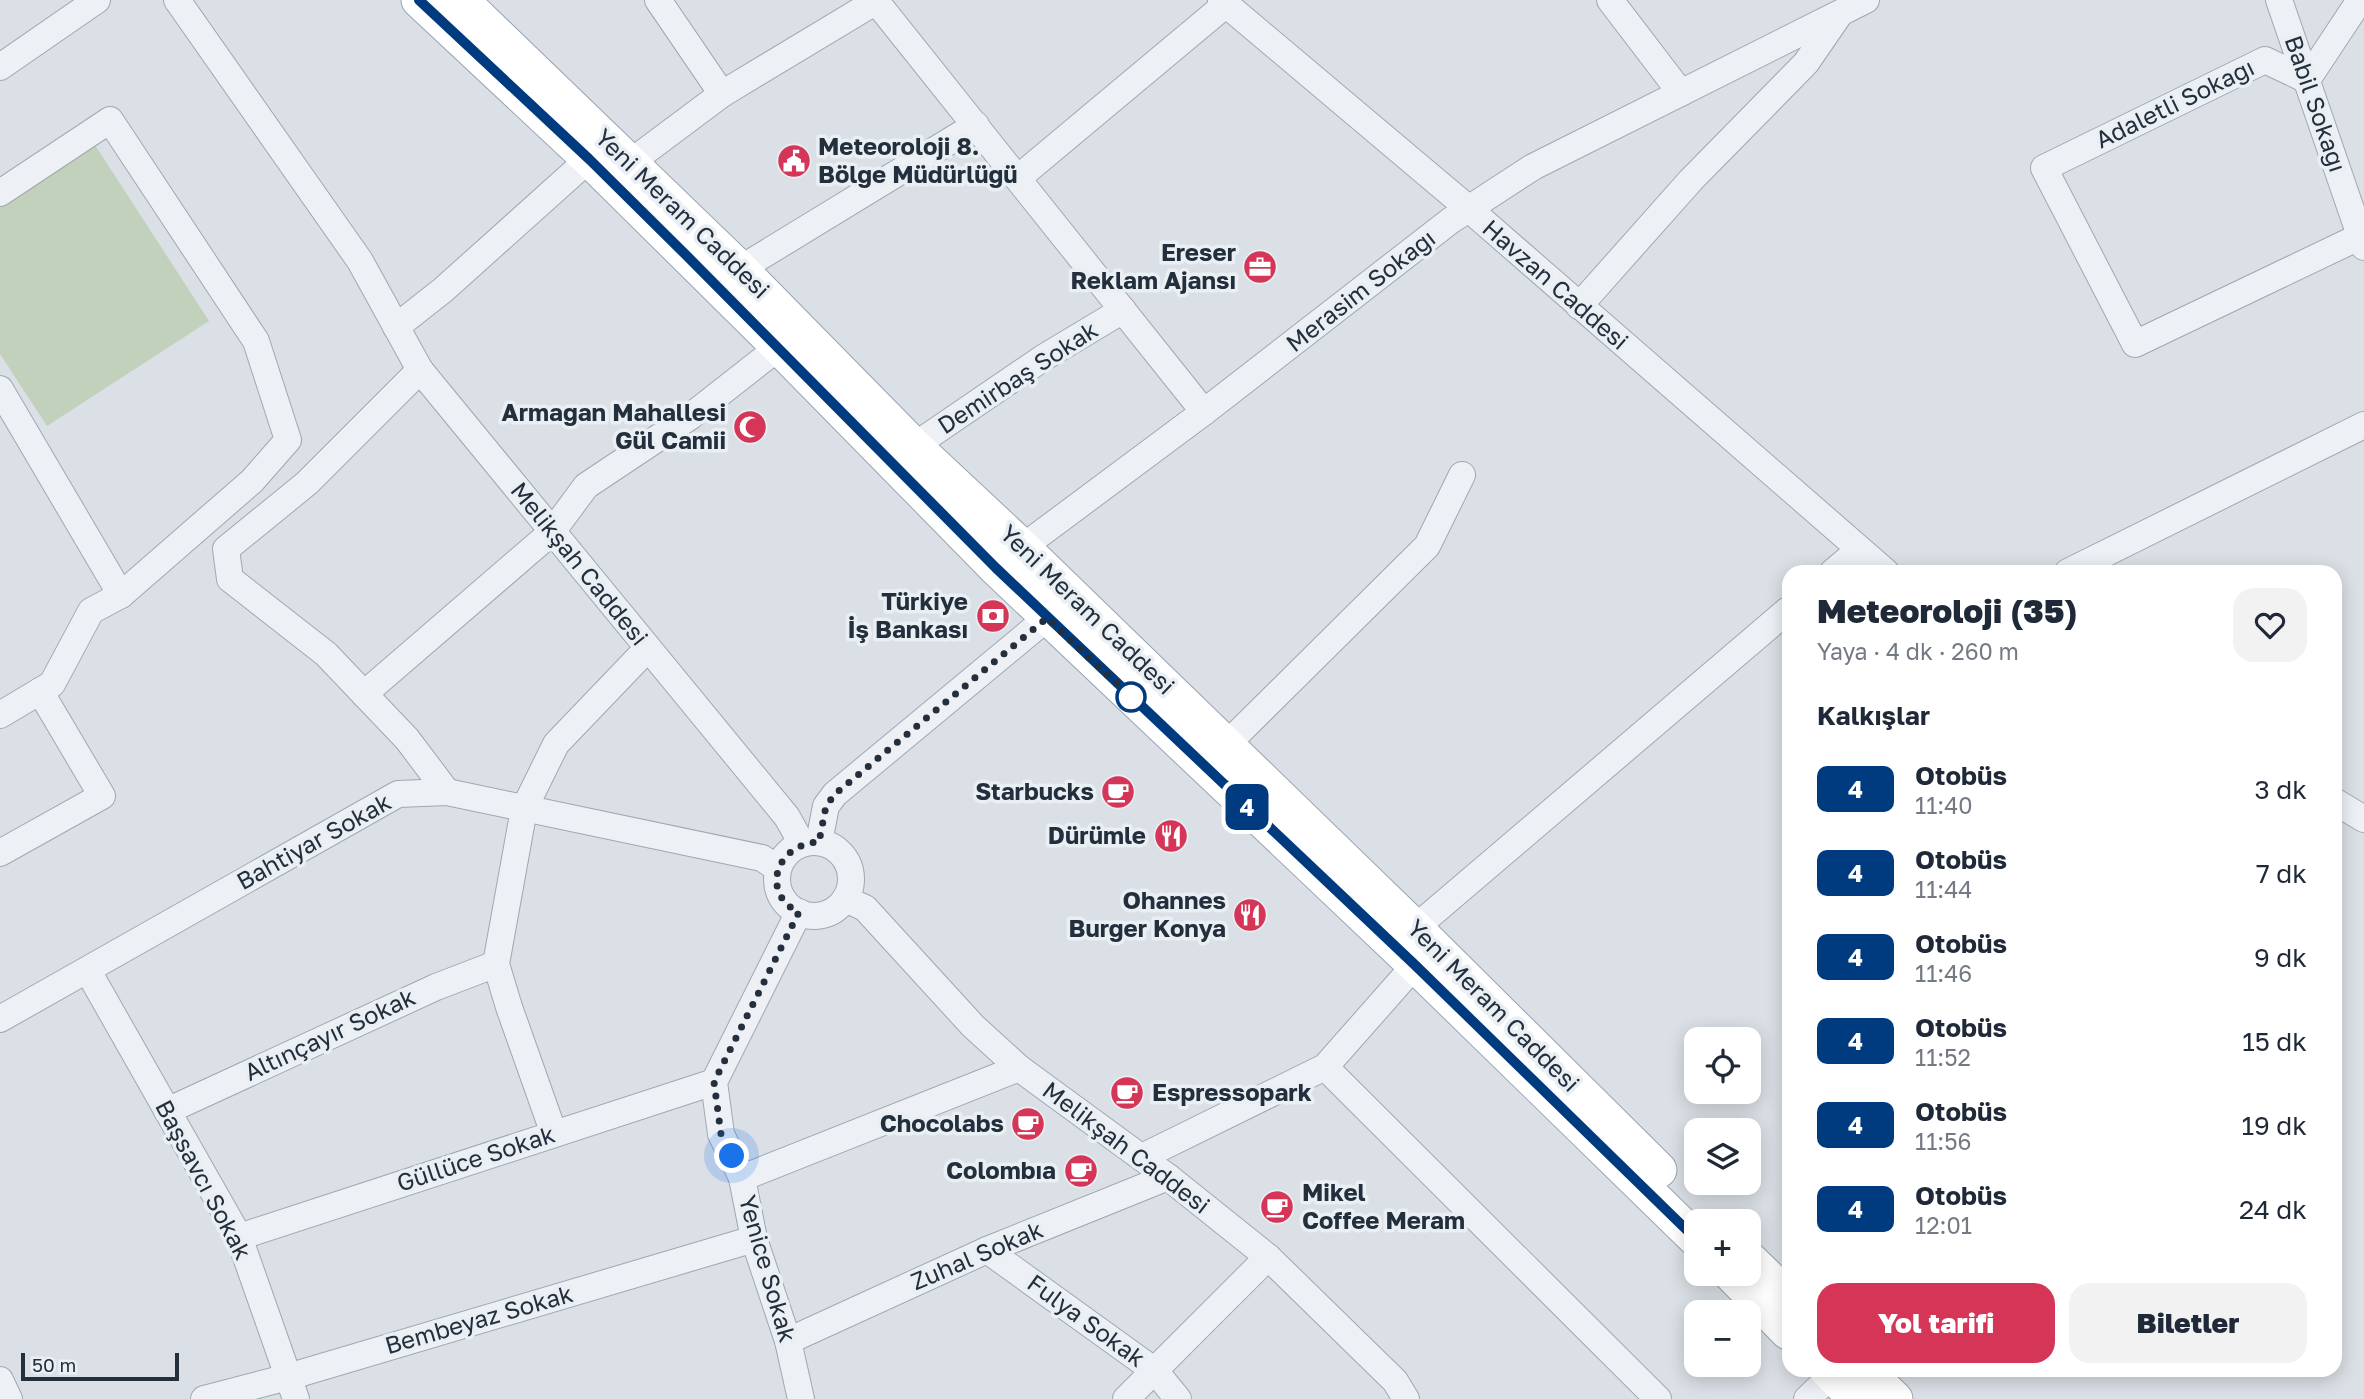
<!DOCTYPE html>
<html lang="tr">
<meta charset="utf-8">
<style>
body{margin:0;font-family:"Golos Text",sans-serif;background:#f2f2f3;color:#1f2937;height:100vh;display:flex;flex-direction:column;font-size:26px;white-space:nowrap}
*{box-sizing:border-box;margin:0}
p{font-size:23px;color:#747a83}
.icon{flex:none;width:38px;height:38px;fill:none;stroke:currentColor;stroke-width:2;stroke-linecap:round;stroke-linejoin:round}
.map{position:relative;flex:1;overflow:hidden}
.sheet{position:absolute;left:1782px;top:565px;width:560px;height:812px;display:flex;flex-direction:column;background:#fff;border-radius:21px;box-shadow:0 4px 18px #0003}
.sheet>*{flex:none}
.badge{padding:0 14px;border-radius:10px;font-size:24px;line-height:46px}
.controls{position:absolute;left:1684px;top:1027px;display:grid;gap:14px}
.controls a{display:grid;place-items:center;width:77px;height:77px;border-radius:14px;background:#fff;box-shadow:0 4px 18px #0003;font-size:35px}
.scale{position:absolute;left:21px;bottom:18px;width:158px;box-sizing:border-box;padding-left:7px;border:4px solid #242f3d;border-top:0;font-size:19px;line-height:24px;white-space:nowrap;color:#242f3d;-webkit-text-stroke:5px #eaeff4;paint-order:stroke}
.you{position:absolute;width:35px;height:35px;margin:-18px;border:5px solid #fff;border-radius:50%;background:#1a73e8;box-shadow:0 0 0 10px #1a73e833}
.map>.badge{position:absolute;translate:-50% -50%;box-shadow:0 0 0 4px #fff}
h2{padding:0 35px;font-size:26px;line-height:63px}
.round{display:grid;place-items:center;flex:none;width:74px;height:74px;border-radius:21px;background:#f2f2f3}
.head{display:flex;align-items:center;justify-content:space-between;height:119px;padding:0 35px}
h1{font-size:33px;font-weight:800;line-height:52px}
.primary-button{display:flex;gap:14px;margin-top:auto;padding:14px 35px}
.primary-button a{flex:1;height:80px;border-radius:21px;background:#d53657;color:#fff;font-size:28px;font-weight:800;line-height:80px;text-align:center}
.primary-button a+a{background:#f2f2f3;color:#1f2937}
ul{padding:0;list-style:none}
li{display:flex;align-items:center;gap:21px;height:84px;padding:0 35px}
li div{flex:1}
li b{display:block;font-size:26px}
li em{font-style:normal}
li .badge{min-width:77px;font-weight:700;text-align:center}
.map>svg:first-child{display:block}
.green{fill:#c2d1bb}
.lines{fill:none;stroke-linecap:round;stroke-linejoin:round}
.minor-casing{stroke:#a0a7b0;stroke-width:28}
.major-casing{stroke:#99a5b3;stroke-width:37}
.minor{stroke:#edf0f5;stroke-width:26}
.major{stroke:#fff;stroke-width:35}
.line-casing{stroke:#fff;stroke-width:16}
.line{stroke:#003b80;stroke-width:10}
.walk{stroke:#242f3d;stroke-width:7;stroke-dasharray:0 12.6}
.stop-dot{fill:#fff;stroke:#003b80;stroke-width:3.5}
.labels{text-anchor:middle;stroke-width:7;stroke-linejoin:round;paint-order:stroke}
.street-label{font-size:24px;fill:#242f3d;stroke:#eaeff4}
.poi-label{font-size:24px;font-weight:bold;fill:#242f3d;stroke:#eaeff4;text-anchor:end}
</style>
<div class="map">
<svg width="2364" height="1399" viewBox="0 0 2364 1399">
<rect width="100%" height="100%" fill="#dbe0e6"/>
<path class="green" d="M95 145 209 321 47 426 0 354V207Z"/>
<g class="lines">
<g class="minor-casing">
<g id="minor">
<path d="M177 0 360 261 420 370 787 817 802 844"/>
<path d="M658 0 722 94"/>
<path d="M875 0 1204 412"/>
<path d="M1221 0 1469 209 1886 572"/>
<path d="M1610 0 1681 93"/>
<path d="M2279 0 2364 247"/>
<path d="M2360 0 2307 80 2265 60 2044 168 2135 344 2361 236"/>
<path d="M0 67 97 0"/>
<path d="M631 162 722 94 878 0"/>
<path d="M1018 178 1225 5"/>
<path d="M0 193 110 120 256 341 288 440 252 481 121 595"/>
<path d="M740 269 976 125"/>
<path d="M1579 306 1691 180 1806 63 1839 15"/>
<path d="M396 327 443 290 589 159"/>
<path d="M420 370 307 483 226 549 230 579 326 654 407 739 447 792"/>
<path d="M0 389 121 595 91 611 52 684 0 715"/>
<path d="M914 446 1043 358 1123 310"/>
<path d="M1008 558 1204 412 1450 221 1533 167 1866 0"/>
<path d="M1833 572 1859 550"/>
<path d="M2068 572 2364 425"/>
<path d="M364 694 552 532 586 486 691 416 779 347"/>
<path d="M1226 745 1427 546 1462 475"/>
<path d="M2334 801 2364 819"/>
<path d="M819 842 826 806 835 794 1047 618"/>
<circle cx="814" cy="879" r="37"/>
<path d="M0 853 102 796 40 691"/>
<path d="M845 899 865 908 973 1026 1019 1068 1168 1177 1268 1257 1395 1381 1406 1399"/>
<path d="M799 912 714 1082 721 1134 742 1178 754 1239 788 1341 801 1399"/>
<path d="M1415 928 1788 610"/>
<path d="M88 971 239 1237 296 1399"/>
<path d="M0 1019 398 794 447 792 762 858 778 869"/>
<path d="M1325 1067 1658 1399"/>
<path d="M167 1111 436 987 496 964"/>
<path d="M554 1134 509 1007 496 964 524 809 556 744 648 648"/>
<path d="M1142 1157 1325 1067 1415 965"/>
<path d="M742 1178 1019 1068"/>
<path d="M239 1237 714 1082"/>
<path d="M987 1250 1155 1371 1178 1399"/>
<path d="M788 1341 987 1250 1168 1177"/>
<path d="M0 1380 9 1399"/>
<path d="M204 1399 288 1377 754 1239"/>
<path d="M1126 1399 1268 1257"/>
<path d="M1807 1399 1832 1375"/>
</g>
</g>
<g class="major-casing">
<g id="major">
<path d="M419 0 589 159 779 347 996 568 1415 965 1696 1239"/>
<path d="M461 0 740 269 914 446 1022 547 1415 928 1659 1170"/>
<path d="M1748 1258 1788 1297"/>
<path d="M1731 1274 1788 1332"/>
<path d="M1827 1370 1856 1399"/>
<path d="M1865 1370 1895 1399"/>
</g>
</g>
<use href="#minor" class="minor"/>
<use href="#major" class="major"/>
</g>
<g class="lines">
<g class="line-casing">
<path id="line" d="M419 0 589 159 684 253 996 568 1415 965 1696 1239"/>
</g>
<use href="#line" class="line"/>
<path class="walk" d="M732 1156 721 1134 714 1082 799 912C761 895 774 844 819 842L826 806 835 794 1047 618 1131 697"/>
</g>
<defs>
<g id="civic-disc" transform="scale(1.75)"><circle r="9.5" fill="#d53657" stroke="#eaeff4"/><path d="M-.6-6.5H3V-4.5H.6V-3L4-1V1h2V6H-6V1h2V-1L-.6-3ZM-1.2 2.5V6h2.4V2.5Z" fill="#fff"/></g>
<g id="office-disc" transform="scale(1.75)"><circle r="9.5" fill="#d53657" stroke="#eaeff4"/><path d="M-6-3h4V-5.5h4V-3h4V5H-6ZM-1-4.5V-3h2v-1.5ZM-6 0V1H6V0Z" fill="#fff"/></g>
<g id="mosque-disc" transform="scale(1.75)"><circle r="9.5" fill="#d53657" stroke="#eaeff4"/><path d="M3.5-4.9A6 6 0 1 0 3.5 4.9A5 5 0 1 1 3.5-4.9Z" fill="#fff"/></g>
<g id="bank-disc" transform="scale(1.75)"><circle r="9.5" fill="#d53657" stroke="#eaeff4"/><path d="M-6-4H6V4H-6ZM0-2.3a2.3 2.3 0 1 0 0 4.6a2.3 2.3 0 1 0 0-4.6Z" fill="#fff"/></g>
<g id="cafe-disc" transform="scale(1.75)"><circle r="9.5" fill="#d53657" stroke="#eaeff4"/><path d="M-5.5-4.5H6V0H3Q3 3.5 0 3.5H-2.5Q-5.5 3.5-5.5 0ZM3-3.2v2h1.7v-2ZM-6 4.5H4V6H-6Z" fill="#fff"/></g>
<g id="restaurant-disc" transform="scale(1.75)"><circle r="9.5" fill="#d53657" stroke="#eaeff4"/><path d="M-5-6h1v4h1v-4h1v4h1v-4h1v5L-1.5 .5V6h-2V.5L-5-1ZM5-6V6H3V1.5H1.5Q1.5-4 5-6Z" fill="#fff"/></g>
</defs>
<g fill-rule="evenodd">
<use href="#civic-disc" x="794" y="161"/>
<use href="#office-disc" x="1260" y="267"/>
<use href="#mosque-disc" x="750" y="427"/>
<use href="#bank-disc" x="993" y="616"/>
<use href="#cafe-disc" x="1118" y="792"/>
<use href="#restaurant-disc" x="1171" y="836"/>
<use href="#restaurant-disc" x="1250" y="915"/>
<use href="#cafe-disc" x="1127" y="1093"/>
<use href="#cafe-disc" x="1028" y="1124"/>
<use href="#cafe-disc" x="1081" y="1171"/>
<use href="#cafe-disc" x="1277" y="1207"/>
</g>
<circle class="stop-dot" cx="1131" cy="697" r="14"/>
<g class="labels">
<g class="street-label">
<text transform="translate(2175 104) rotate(-26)" y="8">Adaletli Sokağı</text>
<text transform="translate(2315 104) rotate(71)" y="8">Babil Sokağı</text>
<text transform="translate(682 214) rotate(44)" y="8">Yeni Meram Caddesi</text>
<text transform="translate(1555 285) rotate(41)" y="8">Havzan Caddesi</text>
<text transform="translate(1361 291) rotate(-38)" y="8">Merasim Sokağı</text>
<text transform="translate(1018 378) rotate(-33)" y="8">Demirbaş Sokak</text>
<text transform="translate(579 564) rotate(51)" y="8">Melikşah Caddesi</text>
<text transform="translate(1087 610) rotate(44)" y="8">Yeni Meram Caddesi</text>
<text transform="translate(314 842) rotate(-29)" y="8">Bahtiyar Sokak</text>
<text transform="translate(1493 1006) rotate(45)" y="8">Yeni Meram Caddesi</text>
<text transform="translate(330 1035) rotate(-25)" y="8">Altınçayır Sokak</text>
<text transform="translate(1126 1148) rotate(37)" y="8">Melikşah Caddesi</text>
<text transform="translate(476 1159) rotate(-18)" y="8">Güllüce Sokak</text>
<text transform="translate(203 1180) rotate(62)" y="8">Başsavcı Sokak</text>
<text transform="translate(977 1256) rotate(-23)" y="8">Zuhal Sokak</text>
<text transform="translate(767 1269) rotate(74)" y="8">Yenice Sokak</text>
<text transform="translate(479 1320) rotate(-16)" y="8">Bembeyaz Sokak</text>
<text transform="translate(1086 1321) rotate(36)" y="8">Fulya Sokak</text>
</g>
<g class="poi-label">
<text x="818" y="155" text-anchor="start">Meteoroloji 8.<tspan x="818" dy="28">Bölge Müdürlüğü</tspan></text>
<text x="1236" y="261">Ereser<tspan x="1236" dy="28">Reklam Ajansı</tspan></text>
<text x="726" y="421">Armağan Mahallesi<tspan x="726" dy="28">Gül Camii</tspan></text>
<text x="968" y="610">Türkiye<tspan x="968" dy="28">İş Bankası</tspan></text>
<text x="1094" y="800">Starbucks</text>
<text x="1146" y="844">Dürümle</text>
<text x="1226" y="909">Ohannes<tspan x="1226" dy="28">Burger Konya</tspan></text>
<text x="1152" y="1101" text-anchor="start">Espressopark</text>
<text x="1004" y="1132">Chocolabs</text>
<text x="1056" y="1179">Colombıa</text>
<text x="1302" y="1201" text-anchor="start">Mikel<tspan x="1302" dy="28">Coffee Meram</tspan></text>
</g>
</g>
</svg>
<div class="controls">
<a><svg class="icon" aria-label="locate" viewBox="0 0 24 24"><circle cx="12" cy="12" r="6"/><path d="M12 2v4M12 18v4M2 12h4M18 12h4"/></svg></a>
<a><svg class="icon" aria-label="layers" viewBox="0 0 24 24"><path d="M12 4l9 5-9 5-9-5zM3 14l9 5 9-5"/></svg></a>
<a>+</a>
<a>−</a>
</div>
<div class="scale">50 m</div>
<div class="you" style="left:732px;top:1156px"></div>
<b class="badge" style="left:1247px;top:807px;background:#003b80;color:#fff">4</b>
<section class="sheet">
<div class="head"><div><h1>Meteoroloji (35)</h1><p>Yaya · 4 dk · 260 m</p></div><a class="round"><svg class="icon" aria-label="heart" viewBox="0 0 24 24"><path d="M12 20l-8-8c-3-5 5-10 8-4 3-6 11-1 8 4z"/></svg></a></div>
<h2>Kalkışlar</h2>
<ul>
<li><span class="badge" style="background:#003b80;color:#fff">4</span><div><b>Otobüs</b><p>11:40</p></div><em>3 dk</em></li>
<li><span class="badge" style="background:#003b80;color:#fff">4</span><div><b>Otobüs</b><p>11:44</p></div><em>7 dk</em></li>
<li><span class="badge" style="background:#003b80;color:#fff">4</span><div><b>Otobüs</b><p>11:46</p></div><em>9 dk</em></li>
<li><span class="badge" style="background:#003b80;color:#fff">4</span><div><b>Otobüs</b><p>11:52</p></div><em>15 dk</em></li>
<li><span class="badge" style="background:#003b80;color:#fff">4</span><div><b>Otobüs</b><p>11:56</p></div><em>19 dk</em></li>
<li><span class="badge" style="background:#003b80;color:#fff">4</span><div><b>Otobüs</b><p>12:01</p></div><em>24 dk</em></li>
</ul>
<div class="primary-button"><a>Yol tarifi</a><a>Biletler</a></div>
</section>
</div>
